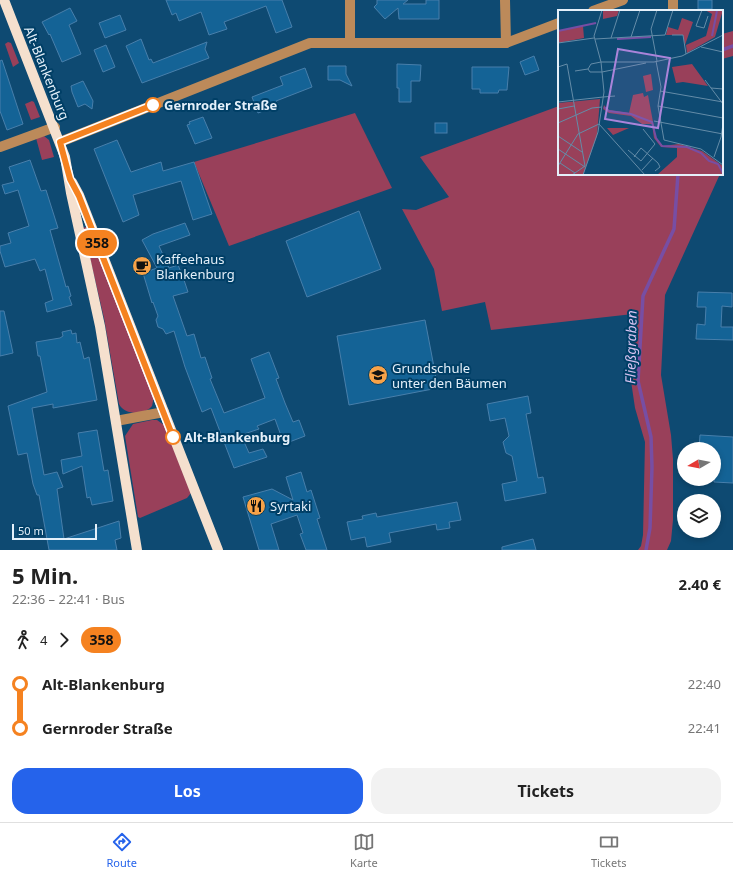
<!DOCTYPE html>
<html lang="de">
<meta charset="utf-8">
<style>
body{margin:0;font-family:"Noto Sans",sans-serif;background:#f2f2f2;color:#222;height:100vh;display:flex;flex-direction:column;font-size:15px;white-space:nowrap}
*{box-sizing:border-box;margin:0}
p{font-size:13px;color:#767676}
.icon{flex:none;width:22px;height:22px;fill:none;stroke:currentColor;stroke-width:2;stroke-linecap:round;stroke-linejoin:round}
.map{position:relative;height:550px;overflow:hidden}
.side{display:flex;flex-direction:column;background:#fff;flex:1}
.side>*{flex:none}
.badge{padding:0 8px;border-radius:13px;font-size:14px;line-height:26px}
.needle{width:26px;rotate:260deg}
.tools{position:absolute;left:677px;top:442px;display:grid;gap:8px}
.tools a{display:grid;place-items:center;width:44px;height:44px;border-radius:50%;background:#fff;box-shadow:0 2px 6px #0003;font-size:20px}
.scale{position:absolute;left:12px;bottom:10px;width:85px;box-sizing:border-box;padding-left:4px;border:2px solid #e4f0fa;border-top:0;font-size:11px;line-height:14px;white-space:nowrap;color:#e4f0fa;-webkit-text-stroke:3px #003f66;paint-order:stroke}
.map>.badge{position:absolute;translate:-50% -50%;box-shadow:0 0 0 2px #fff}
.legs{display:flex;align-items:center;gap:6px;height:44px;padding:0 12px;font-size:13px}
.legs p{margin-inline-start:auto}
.summary{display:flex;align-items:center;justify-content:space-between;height:68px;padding:0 12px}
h1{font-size:22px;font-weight:700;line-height:30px}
.action{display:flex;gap:8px;margin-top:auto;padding:8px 12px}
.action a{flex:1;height:46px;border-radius:16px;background:#2563eb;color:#fff;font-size:16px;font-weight:700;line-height:46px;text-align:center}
.action a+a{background:#f2f2f2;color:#222}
ul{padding:0 12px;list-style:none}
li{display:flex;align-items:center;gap:14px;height:44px;font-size:15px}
li i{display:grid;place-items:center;width:6px;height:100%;margin:0 5px;background:currentColor}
li i::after{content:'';width:10px;height:10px;margin:-5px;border:3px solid;border-radius:50%;background:#fff}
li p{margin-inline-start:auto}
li:first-child i{background:linear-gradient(#0000 50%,currentColor 0)}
li:last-child i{background:linear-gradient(currentColor 50%,#0000 0)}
.menu{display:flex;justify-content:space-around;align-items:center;height:56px;border-top:1px solid #e0e0e0;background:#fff;font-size:11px;color:#767676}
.menu a{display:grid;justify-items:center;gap:2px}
.menu .on{color:#2563eb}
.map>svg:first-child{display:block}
.green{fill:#99405a}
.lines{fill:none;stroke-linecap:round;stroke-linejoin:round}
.stream{stroke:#774ea4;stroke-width:3.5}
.building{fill:#146396;stroke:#487fab}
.minor{stroke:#bc8a5a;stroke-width:10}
.major{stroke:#f5e0ce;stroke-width:10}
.line-1-casing{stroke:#fff;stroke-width:9}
.line-1{stroke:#f58220;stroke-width:6}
.stop-1-dot{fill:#fff;stroke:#f58220;stroke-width:2}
.labels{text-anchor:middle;stroke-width:4;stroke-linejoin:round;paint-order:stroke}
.street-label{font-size:13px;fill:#e4f0fa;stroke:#003f66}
.stop-label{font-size:13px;font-weight:bold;fill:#e4f0fa;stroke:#003f66;text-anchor:start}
.poi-label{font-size:13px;fill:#e4f0fa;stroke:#003f66;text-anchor:start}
.water-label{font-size:14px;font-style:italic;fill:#d5c2f0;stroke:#003f66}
.inset-river{fill:none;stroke:#774ea4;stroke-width:2}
.inset-road{fill:none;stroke:#648ca8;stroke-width:1}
.view{fill:#aa84da;fill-opacity:0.15;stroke:#aa84da;stroke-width:2}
.inset-edge{fill:none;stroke:#e4f0fa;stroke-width:2}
</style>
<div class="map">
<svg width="733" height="550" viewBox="0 0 733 550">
<rect width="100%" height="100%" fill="#0e4a72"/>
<g class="green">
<path d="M733 31V56L722 59V34Z"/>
<path d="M8 42 11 43 19 63 13 67 5 44Z"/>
<path d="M722 93 724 98 722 170Z"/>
<path d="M32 101 34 102 40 117 31 120 25 104Z"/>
<path d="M559 106V174H720L665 295 661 375 671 435 673 459V520L671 541 667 550H638L641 546 643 535 645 442 635 408 631 381 633 314 491 330 485 302 442 311 434 269 402 209 416 210 449 197 420 157Z"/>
<path d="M355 113 392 188 229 246 194 162Z"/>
<path d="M44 136 49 140 54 157 42 160 36 138Z"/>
<path d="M86 227 154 396 152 406C145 415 125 416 119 404L104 318 83 228Z"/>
<path d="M152 420H157L164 425 191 493 187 498 140 518 138 517 125 436 133 424Z"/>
</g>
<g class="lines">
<g class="stream">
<path d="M722 50 733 46"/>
<path d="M646 550 650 528 652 467 651 437 638 381 643 296 674 229 678 174"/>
</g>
</g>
<g class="building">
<path d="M166 0H282L292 27 276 33 266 6 224 22 227 29 209 35 201 12 179 21 176 13 172 15Z"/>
<path d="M377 0H408L403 4H426V0H439V19H399L398 8 385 19 374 7 377 4Z"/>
<rect x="698" y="0" width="14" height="9"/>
<path d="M70 8 77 21 69 25 81 54 62 62 50 34 49 35 42 22Z"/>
<path d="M120 15 126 30 105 38 99 23Z"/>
<path d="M141 39 149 60 151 59 153 63 207 42 205 49 209 58 142 83 126 46Z"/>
<path d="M106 45 115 67 103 72 94 50Z"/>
<path d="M534 56 539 70 525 75 520 62Z"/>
<path d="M2 60 23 124 7 130 0 111V61Z"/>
<path d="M397 64 421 65 420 81H411V102H399V88H397Z"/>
<path d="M328 66H346V74L352 86 340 80H328Z"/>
<path d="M472 67H509L507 90H499L498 93H480V89H472Z"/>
<path d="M305 68 312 87 276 101 278 105 258 113 252 97 283 85 280 77Z"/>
<path d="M83 81 93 101 92 109 85 104 78 107 72 92 71 86Z"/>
<path d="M203 117 212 138 195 144 187 125 190 124 189 122Z"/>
<rect x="435" y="123" width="12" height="10"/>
<path d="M117 140 131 172 161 162 163 171 194 162 212 214 193 220 181 181 133 195 139 215 123 222 94 149Z"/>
<path d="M30 160 41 191 46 190 58 228 50 230 66 287 68 286 71 296 69 297 72 305 47 312 45 303 53 300 45 269 40 271 35 259 5 267 0 251V246L11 243 8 233 29 226 18 190 5 194 2 185 14 182 9 167Z"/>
<path d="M359 211 381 269 307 297 286 241Z"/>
<path d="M185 223 190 235 159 246 169 268 178 265 183 277 188 292 173 296 187 336 194 334 201 358 205 357 212 378 210 379 224 413 265 398 251 359 269 352 279 378 276 379 285 403 293 422 299 420 305 436 284 444 275 419 257 426 259 429 241 435 249 453 263 449 267 457 234 468 211 408 202 412 185 367 174 331 166 334 163 329 158 327 156 320 158 316 153 302 152 303 143 273 157 268 142 240 153 234Z"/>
<path d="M698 292 732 293V307L722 306 721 327H733V340L696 339 697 324 705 325 706 307H697Z"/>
<path d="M0 311H4L13 353 0 356Z"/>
<path d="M425 320 438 388 349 405 337 336Z"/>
<path d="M71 330 72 334 76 333 77 343 80 342 84 359 89 357 97 400 53 408V404L32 408 44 475 57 472 63 487 57 489 64 539 119 521 121 538 115 540 117 550H49L39 495H37L33 484 27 453 18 455 8 406 47 392 40 356H38L36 342 60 338 63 336 62 332Z"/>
<path d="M528 396 531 413 526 414 538 478 543 477 546 493 505 501 502 484 517 481 512 456 506 453 503 442 509 436 505 418 490 421 487 404Z"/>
<path d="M97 430 104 471 108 470 113 501 92 505 90 497 87 498 82 466 63 474 61 460 82 456 78 433Z"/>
<path d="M700 435 733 437V483L714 482V449H699Z"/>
<path d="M301 472 307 492 311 490 320 518 317 519 327 550H306L300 534 303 533 297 515 271 524 279 550H259L243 497 272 489 293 500 286 477Z"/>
<path d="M457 502 461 520 449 522 450 528 437 530 436 524 389 533 391 542 367 547 365 537 351 540 347 522 363 519 362 516 376 513 377 517Z"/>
<path d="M533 539 536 550H502V547Z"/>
</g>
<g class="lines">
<g class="minor">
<path d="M505 0 506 43"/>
<path d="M593 11 623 0"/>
<path d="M673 11V0"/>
<path d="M350 42V0"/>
<path d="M60 142 310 43H506L559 23"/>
<path d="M0 147 55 127"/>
<path d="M116 421 164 412"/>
</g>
<g class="major">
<path d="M4 0 65 157 71 193 100 326 137 550"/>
<path d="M72 182 79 195 218 550"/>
</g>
</g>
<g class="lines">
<g class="line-1-casing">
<path id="line-1" d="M153 105 60 142 70 179 79 196 173 437"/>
</g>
<use href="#line-1" class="line-1"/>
</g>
<defs>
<g id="cafe-disc" transform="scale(1)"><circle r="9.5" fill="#f7a248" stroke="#003f66"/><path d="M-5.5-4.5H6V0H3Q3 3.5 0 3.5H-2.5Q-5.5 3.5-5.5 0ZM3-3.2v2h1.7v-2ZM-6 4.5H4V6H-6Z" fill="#111"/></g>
<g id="school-disc" transform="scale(1)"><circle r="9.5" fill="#f7a248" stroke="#003f66"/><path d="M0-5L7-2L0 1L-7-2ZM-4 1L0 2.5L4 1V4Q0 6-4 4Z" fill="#111"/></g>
<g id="restaurant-disc" transform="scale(1)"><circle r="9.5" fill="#f7a248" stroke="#003f66"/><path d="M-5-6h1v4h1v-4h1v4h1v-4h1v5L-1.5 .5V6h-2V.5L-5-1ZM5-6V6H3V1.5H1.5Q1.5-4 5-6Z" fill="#111"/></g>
</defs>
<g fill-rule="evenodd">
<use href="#cafe-disc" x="142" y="266"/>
<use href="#school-disc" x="378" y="375"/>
<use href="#restaurant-disc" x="256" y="506"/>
</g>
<g class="stop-1-dot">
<circle cx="153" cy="105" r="7"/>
<circle cx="173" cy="437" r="7"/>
</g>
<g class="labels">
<g class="street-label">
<text transform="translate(47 73) rotate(68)" y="5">Alt-Blankenburg</text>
</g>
<g class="stop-label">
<text x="164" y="110">Gernroder Straße</text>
<text x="184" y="442">Alt-Blankenburg</text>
</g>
<g class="poi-label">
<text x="156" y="264">Kaffeehaus<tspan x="156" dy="15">Blankenburg</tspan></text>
<text x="392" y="373">Grundschule<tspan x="392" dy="15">unter den Bäumen</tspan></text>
<text x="270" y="511">Syrtaki</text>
</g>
<g class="water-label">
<text transform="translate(631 347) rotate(-89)" y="5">Fließgraben</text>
</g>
</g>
<g transform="translate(558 10)">
<rect width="165" height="165" fill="#0e4a72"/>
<path d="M45 0H61L59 6 45 9ZM147 0H165L157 27 129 43 128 35 148 26 154 4ZM124 8 135 12 127 35 125 25H108L110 17 120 20ZM25 16 26 28 0 33V21ZM134 54 150 76 125 72 118 73 114 57ZM93 64 95 80 88 82 85 66ZM85 83 86 87 90 85 98 128 105 136 121 134 144 141 165 156V165H99L119 147V138L103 137 96 128 94 114H84L73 106 51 103 45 99 46 95 50 100 71 103 75 85ZM42 89 39 126 25 165H0V93ZM49 118H71L55 125Z" fill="#99405a"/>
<path class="inset-river" d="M0 21 38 13M154 26 159 1M59 29 93 27M46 97 51 101 73 104 94 112 98 128 104 136 129 137 143 143 151 151 160 154 165 163"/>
<path class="inset-road" d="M44 0 36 26 43 52 33 54 30 59 32 62H44M99 0 93 19 99 51M144 0 138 16 146 18 150 6M114 25H125L128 44M73 27 82 0M53 28 62 0M37 29 107 25 115 0M0 33 36 28M143 37 165 42M98 51 103 77 100 96 106 130 143 139 165 155M0 57 9 54 27 156 14 165M17 61 30 59M44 62 88 53M147 70 165 94M153 78 165 79M102 81 165 92M45 87 57 86M0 92 45 87M100 96 165 108M0 99 16 96M96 111 165 124M0 113 34 98 44 97M41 114 87 165M0 126 24 142M0 139 27 157M70 140 83 151 97 134 85 119M76 147 83 138 100 153 102 157 97 161M156 147 163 127 165 114M2 153 17 163M0 156 20 124 41 114M84 160 95 148M25 165 40 122 46 82 43 52H96L124 46 165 25"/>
<path class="view" d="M60 39 112 48 100 118 47 109Z"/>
<rect width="165" height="165" class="inset-edge"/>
</g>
</svg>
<div class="tools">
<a><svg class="needle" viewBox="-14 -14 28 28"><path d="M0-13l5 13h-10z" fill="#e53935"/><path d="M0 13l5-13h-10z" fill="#767676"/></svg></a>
<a><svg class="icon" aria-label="layers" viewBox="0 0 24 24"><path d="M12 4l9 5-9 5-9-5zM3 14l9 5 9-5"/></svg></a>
</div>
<div class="scale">50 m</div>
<b class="badge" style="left:97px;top:243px;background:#f58220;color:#111">358</b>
</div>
<section class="side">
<div class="summary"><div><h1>5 Min.</h1><p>22:36 – 22:41 · Bus</p></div><b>2.40 €</b></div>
<div class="legs"><svg class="icon" aria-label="walk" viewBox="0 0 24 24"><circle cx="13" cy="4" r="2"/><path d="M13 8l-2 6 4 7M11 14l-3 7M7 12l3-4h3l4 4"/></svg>4<svg class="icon" aria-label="forward" viewBox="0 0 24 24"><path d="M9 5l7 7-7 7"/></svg><b class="badge" style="background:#f58220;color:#111">358</b></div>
<ul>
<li><i style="color:#f58220"></i><b>Alt-Blankenburg</b><p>22:40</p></li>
<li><i style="color:#f58220"></i><b>Gernroder Straße</b><p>22:41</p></li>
</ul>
<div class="action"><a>Los</a><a>Tickets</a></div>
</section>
<nav class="menu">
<a class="on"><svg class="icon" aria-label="directions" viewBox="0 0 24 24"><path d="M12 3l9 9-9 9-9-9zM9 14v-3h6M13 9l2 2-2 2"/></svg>Route</a>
<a><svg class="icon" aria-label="map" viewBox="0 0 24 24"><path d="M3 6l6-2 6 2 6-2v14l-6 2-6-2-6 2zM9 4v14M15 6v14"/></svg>Karte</a>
<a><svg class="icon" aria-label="tickets" viewBox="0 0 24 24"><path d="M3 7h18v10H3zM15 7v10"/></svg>Tickets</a>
</nav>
